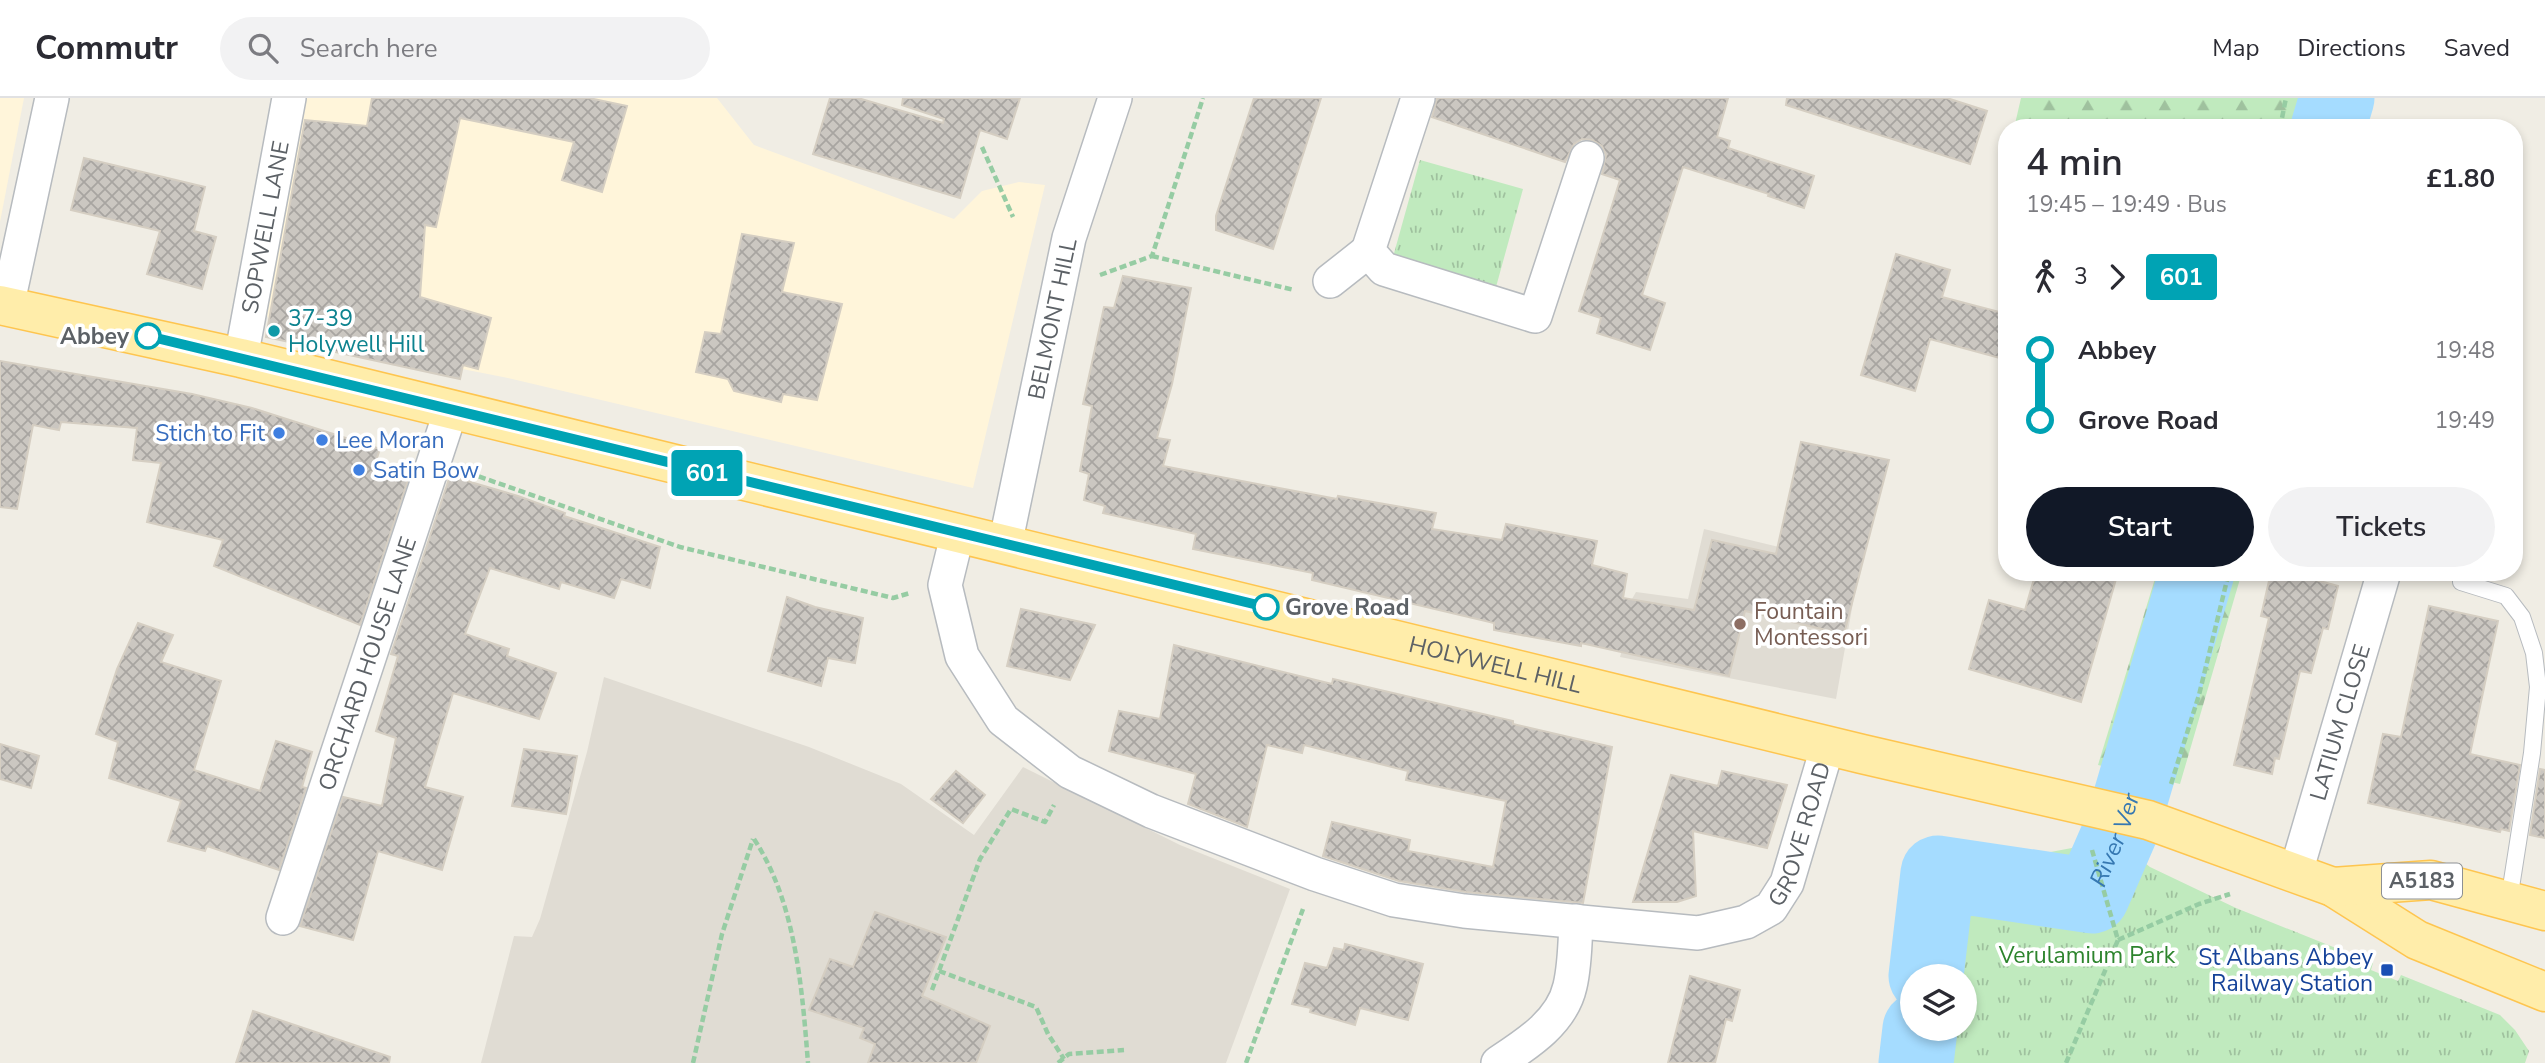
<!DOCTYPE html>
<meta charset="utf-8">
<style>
body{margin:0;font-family:"Nunito Sans",sans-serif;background:#f2f2f3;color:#2b2b33;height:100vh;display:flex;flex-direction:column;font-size:26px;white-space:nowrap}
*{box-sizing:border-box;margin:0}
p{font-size:23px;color:#7c7c81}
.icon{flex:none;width:38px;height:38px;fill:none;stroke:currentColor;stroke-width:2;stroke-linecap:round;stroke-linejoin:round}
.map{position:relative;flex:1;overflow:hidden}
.side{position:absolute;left:1998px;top:21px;width:525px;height:462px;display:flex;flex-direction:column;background:#fff;border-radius:28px;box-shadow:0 4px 10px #0003}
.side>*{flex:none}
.badge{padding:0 14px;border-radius:5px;font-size:24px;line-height:46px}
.controls{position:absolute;left:1900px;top:866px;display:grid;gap:14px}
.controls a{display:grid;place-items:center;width:77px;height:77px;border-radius:50%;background:#fff;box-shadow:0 4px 10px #0003;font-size:35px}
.map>.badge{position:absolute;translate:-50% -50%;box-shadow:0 0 0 4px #fff}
.legs{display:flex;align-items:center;gap:10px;height:77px;padding:0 28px;font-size:23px}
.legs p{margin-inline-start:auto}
.summary{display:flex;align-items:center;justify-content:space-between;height:119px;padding:0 28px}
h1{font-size:38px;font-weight:600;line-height:52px}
.primary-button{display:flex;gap:14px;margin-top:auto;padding:14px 28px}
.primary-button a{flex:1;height:80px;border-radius:42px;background:#111827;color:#fff;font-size:28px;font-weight:600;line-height:80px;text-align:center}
.primary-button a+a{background:#f2f2f3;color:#2b2b33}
ul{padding:0 28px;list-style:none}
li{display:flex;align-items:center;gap:24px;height:70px;font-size:26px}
li i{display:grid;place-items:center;width:10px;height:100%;margin:0 9px;background:currentColor}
li i::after{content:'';width:18px;height:18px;margin:-9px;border:5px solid;border-radius:50%;background:#fff}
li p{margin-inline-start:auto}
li:first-child i{background:linear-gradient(#0000 50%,currentColor 0)}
li:last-child i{background:linear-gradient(currentColor 50%,#0000 0)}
header{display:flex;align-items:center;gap:42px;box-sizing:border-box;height:98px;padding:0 35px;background:#fff;border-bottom:2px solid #e1e1e2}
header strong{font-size:33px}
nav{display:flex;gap:38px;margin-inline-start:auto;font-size:24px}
.search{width:490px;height:63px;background:#f2f2f3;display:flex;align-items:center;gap:18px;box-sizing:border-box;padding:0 24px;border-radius:38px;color:#7c7c81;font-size:26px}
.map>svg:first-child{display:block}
.commercial{fill:#fff5da}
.education{fill:#e0dcd3}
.forest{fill:url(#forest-firs)}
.park{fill:url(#park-tufts)}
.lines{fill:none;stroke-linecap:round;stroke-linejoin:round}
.river{stroke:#a5dcff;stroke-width:75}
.building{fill:url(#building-cross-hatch);stroke:#d5cec2;stroke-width:2}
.lane-casing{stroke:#b7bbbf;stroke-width:18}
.street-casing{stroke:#b7bbbf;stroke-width:36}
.primary-casing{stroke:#fec54f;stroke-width:41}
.path{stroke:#96cca3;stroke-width:4.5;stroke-dasharray:7 3.5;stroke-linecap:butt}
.lane{stroke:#fff;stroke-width:16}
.street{stroke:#fff;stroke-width:33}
.primary{stroke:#ffedaa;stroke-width:38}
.line-1-casing{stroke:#fff;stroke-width:16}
.line-1{stroke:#00a3b4;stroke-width:10}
.culture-dot{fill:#0f9aa8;stroke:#fff;stroke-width:2.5}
.stop-1-dot{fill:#fff;stroke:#00a3b4;stroke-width:3.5}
.shop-dot{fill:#3f7fe0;stroke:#fff;stroke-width:2.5}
.education-dot{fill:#8d6e63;stroke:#fff;stroke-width:2.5}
.transit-dot{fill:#1a4fb4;stroke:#fff;stroke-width:2.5}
.labels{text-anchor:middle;stroke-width:7;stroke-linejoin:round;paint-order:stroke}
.shield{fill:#fff;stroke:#8d9094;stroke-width:2}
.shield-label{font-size:21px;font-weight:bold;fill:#5c6166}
.street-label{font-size:23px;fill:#5c6166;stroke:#fff}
.culture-label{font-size:23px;fill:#0d838f;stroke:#fff;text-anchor:start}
.stop-label{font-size:23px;font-weight:bold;fill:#5c6166;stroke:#fff;text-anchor:end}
.shop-label{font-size:23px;fill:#366cbe;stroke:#fff;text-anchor:start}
.education-label{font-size:23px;fill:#785e54;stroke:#fff;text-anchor:start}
.park-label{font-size:23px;fill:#2d842d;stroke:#fff}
.transit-label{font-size:23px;fill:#164399;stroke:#fff;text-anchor:end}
.water-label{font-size:24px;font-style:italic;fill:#3678b2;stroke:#fff}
</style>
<header>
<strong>Commutr</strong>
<div class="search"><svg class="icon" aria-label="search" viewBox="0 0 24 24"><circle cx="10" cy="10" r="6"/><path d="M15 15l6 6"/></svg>Search here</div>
<nav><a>Map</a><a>Directions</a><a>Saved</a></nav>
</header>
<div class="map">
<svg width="2545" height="965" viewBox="0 0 2545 965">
<defs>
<pattern id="forest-firs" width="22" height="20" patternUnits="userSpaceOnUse" patternTransform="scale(1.75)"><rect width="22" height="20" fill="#c0eabe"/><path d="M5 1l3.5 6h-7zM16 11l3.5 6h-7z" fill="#9fc19e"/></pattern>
<pattern id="park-tufts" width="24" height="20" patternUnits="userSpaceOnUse" patternTransform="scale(1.75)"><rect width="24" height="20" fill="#c0eabe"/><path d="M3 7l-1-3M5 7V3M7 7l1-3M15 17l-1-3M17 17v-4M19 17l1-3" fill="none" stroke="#9fc19e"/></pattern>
<pattern id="building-cross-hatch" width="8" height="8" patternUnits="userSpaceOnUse" patternTransform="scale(1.75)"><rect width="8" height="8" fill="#cbc7c1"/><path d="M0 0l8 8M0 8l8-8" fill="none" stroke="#a8a5a1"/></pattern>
</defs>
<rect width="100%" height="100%" fill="#f0ede4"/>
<g class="commercial">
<path d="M0 0H24L0 124Z"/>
<path d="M304 0H717L754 47 954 121 982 93 1019 84 1045 87 973 390 508 280 275 234 266 215Z"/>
</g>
<g class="education">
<path d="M1704 431 1862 469 1854 499 1836 601 1620 559 1634 513 1628 508 1636 494 1688 501Z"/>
<path d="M604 579 809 649 901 686 974 737 1023 669 1180 747 1290 791 1226 965H481L514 838 532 839 540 821 587 654Z"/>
</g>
<g class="forest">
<path d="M2021 0H2361L2354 30H2031L2015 26Z"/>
<path d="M2157 474H2242L2180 686 2098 667Z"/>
</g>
<g class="park">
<path d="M1420 62 1523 91 1496 189 1393 159Z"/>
<path d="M2093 746 2136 758 2150 769 2236 810 2373 865 2371 872 2398 883 2401 877 2500 917 2515 932 2529 953 2525 965H1916L1920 931H1965V878H1926L1938 775Z"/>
</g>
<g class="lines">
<g class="river">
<path d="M2328 30 2337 0"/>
<path id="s1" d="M1926 878 1938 775 2092 798 2122 729 2197 474"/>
<path d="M1916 965 1920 931"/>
</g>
</g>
<g class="building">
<path d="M372 0H589L627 8 602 94 562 82 574 44 460 20 436 129 425 127 420 199 491 220 478 271 463 267 460 281 266 239 305 22 367 28Z"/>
<path d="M830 0H858L943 25 944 21 902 7 903 0H1020L1007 41 980 32 960 100 813 56Z"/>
<path d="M1254 0H1321L1273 151 1216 132V118Z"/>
<path d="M1437 0H1728L1717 39 1730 43 1728 50 1814 78 1804 110 1768 98 1769 96 1683 69 1642 197 1665 205 1650 252 1597 235 1601 220 1579 213 1620 82 1602 76 1606 57 1602 48 1592 42 1582 41 1574 46 1565 64 1432 19Z"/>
<path d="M1787 0H1947L1987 13 1970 66 1786 7Z"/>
<path d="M84 60 205 89 194 133 216 139 202 191 147 176 160 133 71 112Z"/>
<path d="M742 136 794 145 782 194 842 206 817 302 783 296 781 304 734 293 728 281 696 274 705 234 721 236Z"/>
<path d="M1896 156 1950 172 1942 199 2007 216V262L1930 241 1915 293 1861 277Z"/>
<path d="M1123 178 1191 190 1172 286 1157 340 1170 342 1163 368 1337 401 1338 398 1436 415 1432 431 1502 442 1506 426 1597 443 1592 467 1627 476 1623 500 1694 512 1712 442 1776 456 1801 344 1889 362 1844 536 1745 513 1729 578 1581 545V548L1494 532V525L1312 482 1313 475 1193 451 1196 436 1103 415 1105 408 1084 402 1089 376 1080 373 1092 308 1083 306 1104 209 1114 210Z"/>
<path d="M0 263 192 296 252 310 380 351 376 363 410 376 360 527 214 468 223 442 147 424 161 365 133 362 137 330 61 324 59 332 33 327 17 411 0 409Z"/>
<path d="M450 378 518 398 565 415 564 418 660 449 650 490 621 481 614 500 561 484 559 491 490 470 465 536 509 551 507 558 556 575 539 621 453 595 425 689 463 699 442 772 378 753 353 842 300 828 343 699 382 708 396 640 376 633 398 558 391 556Z"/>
<path d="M2036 474H2118L2081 604 1969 571 1989 502 2025 512Z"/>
<path d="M2271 474H2318L2316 482 2338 488 2328 531 2323 530 2311 575 2300 573 2279 661 2275 660 2272 676 2234 667 2269 520 2261 518Z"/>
<path d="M787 499 815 509 863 520 855 565 828 560 821 588 768 573Z"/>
<path d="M2429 508 2498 523 2470 656 2520 667 2509 733 2501 731 2500 734 2368 705 2383 636 2401 639Z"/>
<path d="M1021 511 1095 527 1070 582 1007 568Z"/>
<path d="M138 525 173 537 161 564 221 583 194 672 260 693 276 643 312 654 302 689 306 690 279 772 207 748 205 753 168 743 181 703 109 680 118 644 96 636 117 571Z"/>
<path d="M1174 547 1332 586 1333 581 1513 623V626L1612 649 1583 805 1466 794 1399 783 1323 758 1332 724 1410 742 1408 753 1493 769 1506 703 1406 682 1408 673 1304 647 1302 655 1267 647 1247 729 1188 706 1196 676 1109 653 1119 613 1160 621Z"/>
<path d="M0 646 39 658 31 690 0 681Z"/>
<path d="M524 651 577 658 566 716 512 708Z"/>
<path d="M2540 671 2545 672V740L2530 737Z"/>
<path d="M956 673 985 697 963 725 931 701Z"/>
<path d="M1722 673 1787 687 1767 750 1693 733 1696 798 1677 804H1633L1671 677 1718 688Z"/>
<path d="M875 814 946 839 922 898 990 928 976 965H868L875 946 860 940 864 930 809 912 830 861 853 869Z"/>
<path d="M1345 846 1423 866 1408 922 1360 910 1355 927 1310 914 1311 910 1292 906 1305 865 1327 870 1334 850 1344 852Z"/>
<path d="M1690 878 1740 892 1732 923 1726 921 1715 965H1668Z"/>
<path d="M253 913 390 959 389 965H236Z"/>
</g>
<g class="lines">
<g class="lane-casing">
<path id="lane" d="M2461 484 2506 498 2522 519 2534 555 2538 589 2532 655 2509 802"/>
</g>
<g class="street-casing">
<g id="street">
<path d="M1418 0 1368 153 1384 171 1535 218 1587 60"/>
<path d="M1330 183 1368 153"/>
<path d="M7 209 52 0"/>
<path id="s2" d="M241 260 289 0"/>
<path id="s3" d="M958 434 945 487 962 558 1003 622 1070 674 1151 713 1315 776 1394 802 1464 813 1698 835 1746 824 1771 810 1787 785 1828 647"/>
<path id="s4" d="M1005 447 1069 140 1115 0"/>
<path id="s5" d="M2296 774 2384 474"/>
<path id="s6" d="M283 820 451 312"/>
<path d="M1498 965C1527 946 1562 924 1570 888 1575 867 1575 844 1576 823"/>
</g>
</g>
<g class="primary-casing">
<g id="primary">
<path id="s7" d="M0 207 241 260 1862 656 2148 722 2333 789 2417 842 2545 894"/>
<path d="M2333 789 2431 782 2545 813"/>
</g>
</g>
<g class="path">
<path d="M2280 30 2286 0"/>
<path d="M982 49 1013 119"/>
<path d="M1152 158 1294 192"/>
<path d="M1100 177 1152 158 1203 0"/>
<path d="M469 375 680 449 893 500 910 495"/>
<path d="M2171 686 2199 597 2229 474"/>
<path d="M754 741C796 805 802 890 808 965"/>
<path d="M2118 842 2199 806 2230 796"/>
<path d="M939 873 1036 909 1048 936 1064 961"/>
<path d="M932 892 980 761 1011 711 1045 724 1054 707"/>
<path d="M693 965 722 836 753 741"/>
<path d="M1058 965 1069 956 1124 952"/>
<path d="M1246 965 1303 811"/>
<path d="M2066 965 2118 842 2092 752"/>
</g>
<use href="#lane" class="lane"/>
<use href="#street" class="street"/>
<use href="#primary" class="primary"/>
</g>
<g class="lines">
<g class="line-1-casing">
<path id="line-1" d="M148 238 1266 509"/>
</g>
<use href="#line-1" class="line-1"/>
</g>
<circle class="culture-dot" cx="274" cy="233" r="7"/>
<g class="stop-1-dot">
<circle cx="148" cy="238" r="12"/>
<circle cx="1266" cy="509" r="12"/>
</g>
<g class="shop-dot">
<circle cx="279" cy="335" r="7"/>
<circle cx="322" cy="342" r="7"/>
<circle cx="359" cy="372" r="7"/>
</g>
<circle class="education-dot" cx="1740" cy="526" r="7"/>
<rect class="transit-dot" x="2380" y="865" width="14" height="14" rx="3.5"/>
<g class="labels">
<rect class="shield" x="2382" y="765.5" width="80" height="35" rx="5"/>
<g class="shield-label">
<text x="2422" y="790">A5183</text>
</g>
<g class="street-label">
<text dy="8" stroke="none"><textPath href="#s2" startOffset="133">SOPWELL LANE</textPath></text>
<text dy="8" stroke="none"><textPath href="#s4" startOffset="231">BELMONT HILL</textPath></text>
<text dy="8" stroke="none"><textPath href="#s7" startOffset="1538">HOLYWELL HILL</textPath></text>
<text dy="8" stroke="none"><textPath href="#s6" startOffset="268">ORCHARD HOUSE LANE</textPath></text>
<text dy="8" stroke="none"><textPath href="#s5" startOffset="156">LATIUM CLOSE</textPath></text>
<text dy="8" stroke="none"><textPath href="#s3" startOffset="1101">GROVE ROAD</textPath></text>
</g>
<g class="culture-label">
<text x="288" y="228">37-39<tspan x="288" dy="26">Holywell Hill</tspan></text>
</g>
<g class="stop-label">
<text x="129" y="246">Abbey</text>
<text x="1285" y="517" text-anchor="start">Grove Road</text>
</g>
<g class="shop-label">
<text x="265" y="343" text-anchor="end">Stich to Fit</text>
<text x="336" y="350">Lee Moran</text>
<text x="373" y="380">Satin Bow</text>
</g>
<g class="education-label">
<text x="1754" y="521">Fountain<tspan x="1754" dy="26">Montessori</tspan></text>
</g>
<g class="park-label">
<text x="2087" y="865">Verulamium Park</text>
</g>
<g class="transit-label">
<text x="2373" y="867">St Albans Abbey<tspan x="2373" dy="26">Railway Station</tspan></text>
</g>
<g class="water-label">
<text dy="8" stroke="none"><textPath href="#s1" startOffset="320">River Ver</textPath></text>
</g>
</g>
</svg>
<div class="controls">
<a><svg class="icon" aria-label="layers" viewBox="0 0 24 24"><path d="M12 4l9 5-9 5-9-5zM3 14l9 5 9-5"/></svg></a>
</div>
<b class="badge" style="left:707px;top:375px;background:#00a3b4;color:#fff">601</b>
<section class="side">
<div class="summary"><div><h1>4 min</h1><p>19:45 – 19:49 · Bus</p></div><b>£1.80</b></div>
<div class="legs"><svg class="icon" aria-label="walk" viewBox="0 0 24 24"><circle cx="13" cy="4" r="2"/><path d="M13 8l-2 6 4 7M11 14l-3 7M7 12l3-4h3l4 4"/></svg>3<svg class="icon" aria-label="forward" viewBox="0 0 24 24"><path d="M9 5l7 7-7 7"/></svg><b class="badge" style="background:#00a3b4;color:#fff">601</b></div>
<ul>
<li><i style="color:#00a3b4"></i><b>Abbey</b><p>19:48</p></li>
<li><i style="color:#00a3b4"></i><b>Grove Road</b><p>19:49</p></li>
</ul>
<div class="primary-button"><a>Start</a><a>Tickets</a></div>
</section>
</div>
